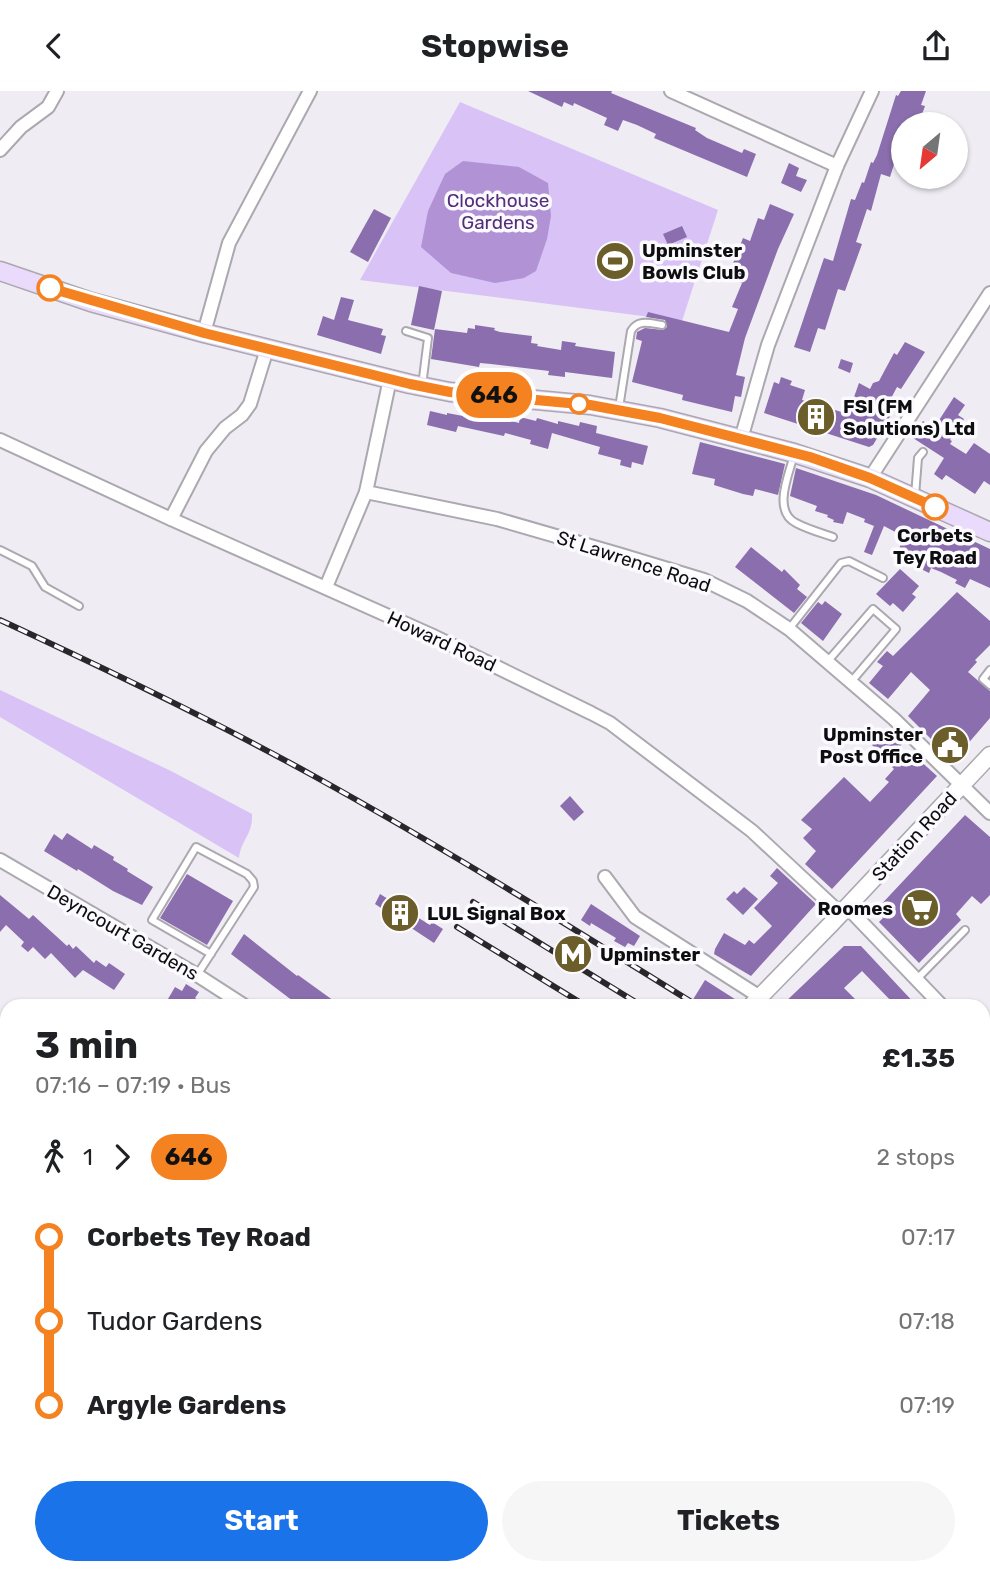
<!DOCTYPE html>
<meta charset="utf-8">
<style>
body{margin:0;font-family:Rubik,sans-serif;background:#f6f6f6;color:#202124;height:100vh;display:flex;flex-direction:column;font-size:26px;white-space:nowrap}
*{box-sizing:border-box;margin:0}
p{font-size:23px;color:#757577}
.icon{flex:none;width:38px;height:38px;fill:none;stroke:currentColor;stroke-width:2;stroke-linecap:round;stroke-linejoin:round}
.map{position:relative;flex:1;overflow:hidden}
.side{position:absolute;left:0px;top:908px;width:990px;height:576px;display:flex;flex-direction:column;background:#fff;border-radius:21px 21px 0 0;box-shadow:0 2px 5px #0004}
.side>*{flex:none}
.badge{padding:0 14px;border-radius:23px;font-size:24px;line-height:46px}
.needle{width:46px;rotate:209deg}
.controls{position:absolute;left:891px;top:21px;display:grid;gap:14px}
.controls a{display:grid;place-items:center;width:77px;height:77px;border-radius:50%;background:#fff;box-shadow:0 2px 5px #0004;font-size:35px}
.map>.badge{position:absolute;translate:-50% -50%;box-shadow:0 0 0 4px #fff}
.legs{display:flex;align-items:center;gap:10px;height:77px;padding:0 35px;font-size:23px}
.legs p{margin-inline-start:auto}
.overview{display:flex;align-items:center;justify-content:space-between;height:119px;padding:0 35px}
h1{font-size:38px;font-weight:700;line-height:52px}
.button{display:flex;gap:14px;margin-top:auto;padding:14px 35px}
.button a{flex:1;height:80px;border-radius:42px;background:#1a73e8;color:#fff;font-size:28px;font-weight:700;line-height:80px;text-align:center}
.button a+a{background:#f6f6f6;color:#202124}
ul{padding:0 35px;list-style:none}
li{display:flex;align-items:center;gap:24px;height:84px;font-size:26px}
li i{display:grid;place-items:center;width:10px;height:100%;margin:0 9px;background:currentColor}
li i::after{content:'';width:18px;height:18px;margin:-9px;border:5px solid;border-radius:50%;background:#fff}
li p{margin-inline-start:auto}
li:first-child i{background:linear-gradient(#0000 50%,currentColor 0)}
li:last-child i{background:linear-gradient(currentColor 50%,#0000 0)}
header{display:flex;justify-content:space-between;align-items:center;height:91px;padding:0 35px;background:#fff;font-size:32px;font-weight:700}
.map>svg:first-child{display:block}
.green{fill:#d8c2f6}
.water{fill:#b193d5}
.building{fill:#8b6ead}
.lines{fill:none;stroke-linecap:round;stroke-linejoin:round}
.service-casing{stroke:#aba8af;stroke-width:10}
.minor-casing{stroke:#aba8af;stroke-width:16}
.tertiary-casing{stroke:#aba8af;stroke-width:19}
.secondary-casing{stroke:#aba8af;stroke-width:21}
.service{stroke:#fff;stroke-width:6}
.minor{stroke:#fff;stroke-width:12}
.tertiary{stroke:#fff;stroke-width:16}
.secondary{stroke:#eadafb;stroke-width:18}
.rail-casing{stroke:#29272a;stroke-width:6}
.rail{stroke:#fbfafe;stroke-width:3.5;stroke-dasharray:10;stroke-linecap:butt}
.line-1-casing{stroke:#fff;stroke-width:16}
.line-1{stroke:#f58220;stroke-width:10}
.stop-1-dot{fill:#fff;stroke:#f58220;stroke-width:3.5}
.labels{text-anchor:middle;stroke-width:7;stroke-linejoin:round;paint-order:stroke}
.park-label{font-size:19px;fill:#542d7b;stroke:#fbfafe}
.poi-label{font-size:19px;font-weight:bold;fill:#0e0d0f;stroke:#fbfafe;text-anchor:start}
.stop-label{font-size:19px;font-weight:bold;fill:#0e0d0f;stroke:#fbfafe}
.street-label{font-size:19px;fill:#0e0d0f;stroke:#fbfafe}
</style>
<header><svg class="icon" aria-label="back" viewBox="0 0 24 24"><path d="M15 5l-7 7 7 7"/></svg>Stopwise<svg class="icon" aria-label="share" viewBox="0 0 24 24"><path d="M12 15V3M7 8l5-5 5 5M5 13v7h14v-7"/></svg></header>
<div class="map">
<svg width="990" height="1483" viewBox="0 0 990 1483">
<rect width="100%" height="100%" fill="#efecf3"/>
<g class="green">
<path d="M460 11 718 119 682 230 360 189Z"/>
<path d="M0 599 171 680 252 723C253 744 241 748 239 767L0 626Z"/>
<path d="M984 1047 990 1052V1084L984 1080Z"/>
<path d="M984 1159 990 1163V1221L984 1217Z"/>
</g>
<path class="water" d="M463 70 519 76 548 92 551 125 547 148 536 180 524 187 495 192 451 182 421 156 428 120 445 83Z"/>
<g class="building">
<path d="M528 0H612L611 2 696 37 695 39 707 47 742 62 744 58 756 63 747 86 654 47 656 43 637 34 623 29 618 40 604 34 607 27 574 12 573 15 564 11 562 16Z"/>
<path d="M901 0H926L921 14 925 15 920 29 915 27 913 33H903V59L899 58 890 86 881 83 871 120 867 118 856 151 862 153 845 200 838 198 825 239 818 237 810 261 794 256 824 167 833 170 851 108 855 109 862 91 864 92 871 71 873 72 877 64 896 4 898 5Z"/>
<path d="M789 72 799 77 796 85 807 89 801 101 781 92Z"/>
<path d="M770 113 794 123 778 158 745 247 736 284 745 286 741 306 735 305 732 321 682 309 683 304 632 291 642 250 636 248 637 241 645 237 663 239 667 236 665 229 646 226 648 221 729 241 738 218 732 216 742 192 729 187 732 175 743 147 750 150 758 127 764 129Z"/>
<path d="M374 118 391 127 368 171 350 161Z"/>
<path d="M682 135 687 146 668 154 663 143Z"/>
<path d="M419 195 442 200 434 239 411 234Z"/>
<path d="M341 206 354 209 348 229 383 238 381 244 386 245 381 263 317 244 323 225 334 229Z"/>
<path d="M475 234 495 237 494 239 500 241 532 245 531 252 538 253 537 255 561 259 562 250 576 252 575 255 615 261 612 287 565 281V286L548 284 549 280 491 273 480 272 479 276 431 268 435 238 467 242 468 237 475 238Z"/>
<path d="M905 251 925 261 901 298 897 296 887 315 894 319 873 354 869 356 764 322 774 291 779 293 781 286 792 290 790 294 805 299 802 309 848 323 859 292 870 298 873 292 879 290 894 262 897 264Z"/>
<path d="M841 268 853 272 850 282 838 277Z"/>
<path d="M954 306 965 314 958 324 964 328 950 349 952 350 950 353 966 363 974 352 990 363V394L984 390 975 403 946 384 942 389 934 383 944 367 913 347 923 330 934 337Z"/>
<path d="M430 320 447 324V322L463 325 464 323 483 328 484 325 499 329 500 327 519 332 520 326 536 330 537 327 558 333V330L579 335 580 331 597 335 596 342 648 355 643 374 632 371 631 377 620 374 621 369 598 363 600 356 552 342 548 358 530 353 531 349 505 342 504 345 458 335 456 341 427 334Z"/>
<path d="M700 351 785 373 778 404 755 398 753 405 743 403 714 394 715 388 692 383Z"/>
<path d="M796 377 876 404 990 458V497L970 488 965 497 955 492 957 489 941 481 931 477 929 482 901 468 896 465 901 453 898 452 901 444 884 435 872 464 864 461 874 435 864 431 865 428 847 421 843 433 833 431 834 429 827 426 828 424 815 420 817 415 790 405Z"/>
<path d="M751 456 782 481 784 478 800 494 797 498 807 506 794 522 735 476Z"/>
<path d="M900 478 919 495 912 503 916 506 903 521 893 512 890 515 876 503Z"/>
<path d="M957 501 990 530V554L975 569 977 571 968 581 990 600V627L953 670 908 625 930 599 911 581 888 608 869 592 883 575 877 571 887 560 893 565Z"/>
<path d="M825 510 842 523 823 550 801 532 818 511 822 514Z"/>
<path d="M887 638 902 653 894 662 886 654 879 661 872 654Z"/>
<path d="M906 662 915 670 917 667 937 685 832 798 805 773 816 760 803 747 812 738 801 729 844 686 870 711 889 691 885 688 894 678 892 676Z"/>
<path d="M570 705 584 721 574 730 560 715Z"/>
<path d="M965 724 990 746V804L981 813 972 805 956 823 961 829 919 872 879 831 883 827 876 819Z"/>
<path d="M67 742 92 758 94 754 114 766 113 769 128 778 127 780 153 796 142 814 113 800 78 778 77 780 44 760 54 743 62 749Z"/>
<path d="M777 777 816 813 751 885 714 863 715 858 724 842 745 854 749 849 754 853 772 835 754 817 778 792 770 785Z"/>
<path d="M187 783 233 810 207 854 160 827Z"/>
<path d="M744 796 758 808 743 824 726 808 734 800 737 803Z"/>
<path d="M380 803 430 834 432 831 443 838 434 852 375 813Z"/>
<path d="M0 804 29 828 33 824 67 855 69 853 73 858 76 855 94 872 96 869 106 876 109 872 125 883 114 899 83 879 75 887 51 862 45 868 33 856 28 861 21 855 24 851 6 834 0 841Z"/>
<path d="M591 813 640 845 634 855 628 852 625 856 614 850 616 847 591 832 590 835 581 829Z"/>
<path d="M244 843 297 885 298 884 341 915H301L289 907 231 863Z"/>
<path d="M844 855H861L917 915H896L862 880 844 897 862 915H781Z"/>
<path d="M705 889 741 912V915H689Z"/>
<path d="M186 893 199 901 195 907 207 915H172L174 912 168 908 175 896 182 900Z"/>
</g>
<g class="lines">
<g class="service-casing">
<g id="service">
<path d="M406 240 428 247 422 295"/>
<path d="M619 317 631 240C638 228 649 232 662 234"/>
<path d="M794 364C789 383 772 420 796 432 807 438 821 442 833 446"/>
<path d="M915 405 918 367 923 361"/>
<path d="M0 459 32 475 45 496 79 515"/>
<path d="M789 538 841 472 849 470 883 487"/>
<path d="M827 571 873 518 896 538 851 591"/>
<path d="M990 579 983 588 990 594"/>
<path d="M197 884 254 796 253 790 247 783 196 756 152 829 211 863"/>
<path d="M916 889 965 839"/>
</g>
</g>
<g class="minor-casing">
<g id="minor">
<path d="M671 0 837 75"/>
<path d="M0 59 21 36 48 16 57 0"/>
<path d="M204 242 229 152 310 0"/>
<path d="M741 348 768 254 837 75 872 0"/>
<path d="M0 349 171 428 431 544 591 622 610 632 752 740 841 823"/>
<path d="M870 387 990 202"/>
<path d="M366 401 497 428 618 463 704 489 747 510 789 538 894 628 990 722"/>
<path d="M171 428 206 360 225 337 242 324 250 313 267 258"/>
<path d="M326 496 366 401 390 288"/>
<path d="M0 769 197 884 245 915"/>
<path d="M605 786 635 826 760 906"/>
<path d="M847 816 942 915"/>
<path d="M984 959 990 965"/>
<path d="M0 1199 7 1192"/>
<path d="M984 1395 990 1400"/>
<path d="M689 1483 694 1477"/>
</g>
</g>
<g class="tertiary-casing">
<g id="tertiary">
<path d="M751 915 831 833 990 664"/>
<path d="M220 1483 226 1477"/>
</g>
</g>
<g class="secondary-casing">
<path id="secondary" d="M0 180 91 211 204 242 410 293 450 301 590 314 660 327 741 348 794 362 870 387 990 441"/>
</g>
<use href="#service" class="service"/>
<use href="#minor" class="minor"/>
<use href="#tertiary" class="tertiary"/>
<use href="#secondary" class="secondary"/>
<g class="rail-casing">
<g id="rail">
<path d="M0 529C106 578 211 628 312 684 444 757 571 836 698 915"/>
<path d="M473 811 642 915"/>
<path d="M457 836 586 915"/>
<path d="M984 1093 990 1097"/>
<path d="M984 1126 990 1130"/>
<path d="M984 1149 990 1152"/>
</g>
</g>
<use href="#rail" class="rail"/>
</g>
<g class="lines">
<g class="line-1-casing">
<path id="line-1" d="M50 197 204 242 410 293 450 301 590 314 660 327 810 366 870 387 935 416"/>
</g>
<use href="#line-1" class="line-1"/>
</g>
<defs>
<g id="stadium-disc" transform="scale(2.0125)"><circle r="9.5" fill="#6c5e2b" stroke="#fbfafe"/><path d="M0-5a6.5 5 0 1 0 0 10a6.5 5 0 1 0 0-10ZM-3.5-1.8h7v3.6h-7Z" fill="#fff"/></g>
<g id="building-disc" transform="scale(2.0125)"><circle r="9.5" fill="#6c5e2b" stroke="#fbfafe"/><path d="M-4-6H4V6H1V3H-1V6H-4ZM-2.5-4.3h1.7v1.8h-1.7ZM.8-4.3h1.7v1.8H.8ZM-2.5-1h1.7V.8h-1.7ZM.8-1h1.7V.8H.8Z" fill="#fff"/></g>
<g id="civic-disc" transform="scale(2.0125)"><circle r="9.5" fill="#6c5e2b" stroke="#fbfafe"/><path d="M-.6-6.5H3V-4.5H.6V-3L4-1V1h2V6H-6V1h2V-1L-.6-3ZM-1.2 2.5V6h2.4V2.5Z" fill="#fff"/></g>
<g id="supermarket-disc" transform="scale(2.0125)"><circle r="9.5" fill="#6c5e2b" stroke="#fbfafe"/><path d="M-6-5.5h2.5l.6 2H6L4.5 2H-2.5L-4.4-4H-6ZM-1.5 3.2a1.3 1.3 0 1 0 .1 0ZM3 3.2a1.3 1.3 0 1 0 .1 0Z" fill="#fff"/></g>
<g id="metro-disc" transform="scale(2.0125)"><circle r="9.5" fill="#6c5e2b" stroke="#fbfafe"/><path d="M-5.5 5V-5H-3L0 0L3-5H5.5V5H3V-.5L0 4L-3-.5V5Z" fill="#fff"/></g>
</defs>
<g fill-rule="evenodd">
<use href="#stadium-disc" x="615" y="170"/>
<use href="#building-disc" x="816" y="326"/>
<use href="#civic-disc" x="950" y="654"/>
<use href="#supermarket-disc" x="920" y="817"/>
<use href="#building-disc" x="400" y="822"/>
<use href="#metro-disc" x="573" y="863"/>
</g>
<g class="stop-1-dot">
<circle cx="50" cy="197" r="12"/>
<circle cx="579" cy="313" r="9"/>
<circle cx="935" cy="416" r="12"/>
</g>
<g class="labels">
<g class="park-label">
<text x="498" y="116">Clockhouse<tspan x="498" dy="22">Gardens</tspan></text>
</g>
<g class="poi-label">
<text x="642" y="166">Upminster<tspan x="642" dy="22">Bowls Club</tspan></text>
<text x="843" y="322">FSI (FM<tspan x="843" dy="22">Solutions) Ltd</tspan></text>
<text x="923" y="650" text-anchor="end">Upminster<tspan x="923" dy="22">Post Office</tspan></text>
<text x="893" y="824" text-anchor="end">Roomes</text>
<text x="427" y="829">LUL Signal Box</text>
<text x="600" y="870">Upminster</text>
</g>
<g class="stop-label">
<text x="935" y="451">Corbets<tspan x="935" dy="22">Tey Road</tspan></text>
</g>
<g class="street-label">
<text transform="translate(634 470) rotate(18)" y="7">St Lawrence Road</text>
<text transform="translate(442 550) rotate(25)" y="7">Howard Road</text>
<text transform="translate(914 745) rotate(-47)" y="7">Station Road</text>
<text transform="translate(123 841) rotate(30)" y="7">Deyncourt Gardens</text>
</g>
</g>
</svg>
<div class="controls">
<a><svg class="needle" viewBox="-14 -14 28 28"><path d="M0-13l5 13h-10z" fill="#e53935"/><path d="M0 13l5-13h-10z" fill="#757577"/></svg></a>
</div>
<b class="badge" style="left:494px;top:304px;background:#f58220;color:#111">646</b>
<section class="side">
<div class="overview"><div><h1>3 min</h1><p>07:16 – 07:19 · Bus</p></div><b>£1.35</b></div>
<div class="legs"><svg class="icon" aria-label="walk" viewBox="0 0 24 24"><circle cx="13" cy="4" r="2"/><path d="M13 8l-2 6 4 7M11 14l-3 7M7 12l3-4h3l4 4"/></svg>1<svg class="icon" aria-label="forward" viewBox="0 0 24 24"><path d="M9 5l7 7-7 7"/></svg><b class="badge" style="background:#f58220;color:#111">646</b><p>2 stops</p></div>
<ul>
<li><i style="color:#f58220"></i><b>Corbets Tey Road</b><p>07:17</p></li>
<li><i style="color:#f58220"></i><span>Tudor Gardens</span><p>07:18</p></li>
<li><i style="color:#f58220"></i><b>Argyle Gardens</b><p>07:19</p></li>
</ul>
<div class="button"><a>Start</a><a>Tickets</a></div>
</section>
</div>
